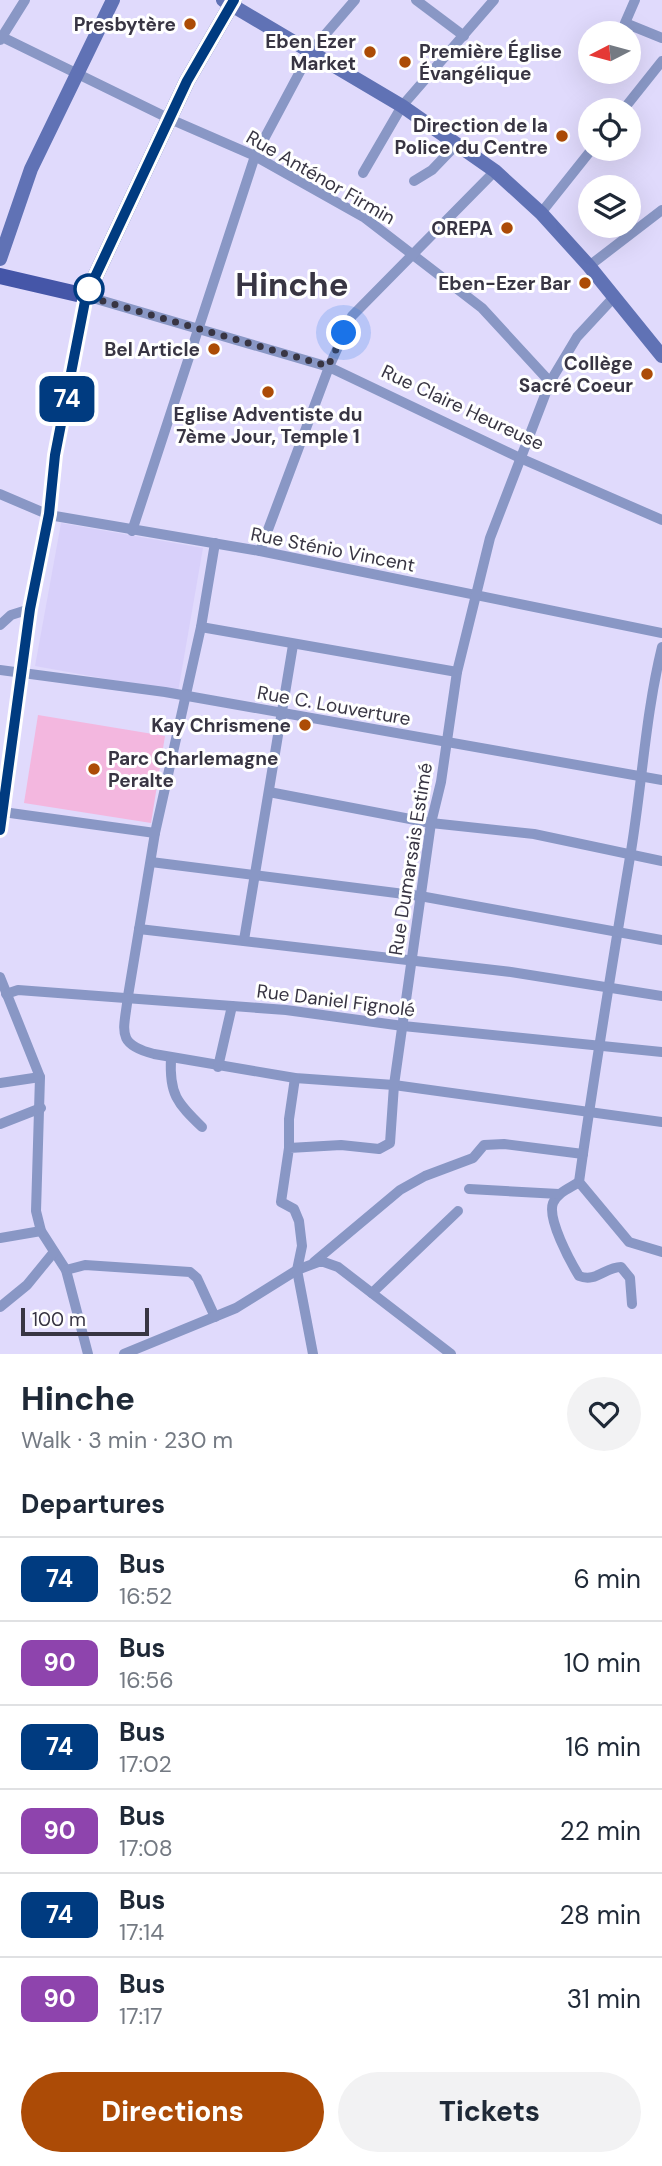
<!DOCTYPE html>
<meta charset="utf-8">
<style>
body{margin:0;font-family:"DM Sans",sans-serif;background:#f2f2f3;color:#1f2937;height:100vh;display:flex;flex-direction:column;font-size:26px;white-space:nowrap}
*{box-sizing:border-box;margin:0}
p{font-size:23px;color:#747a83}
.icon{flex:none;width:38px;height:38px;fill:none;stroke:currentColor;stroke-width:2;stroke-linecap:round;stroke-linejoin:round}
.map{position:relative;height:1354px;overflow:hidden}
.drawer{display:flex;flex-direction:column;background:#fff;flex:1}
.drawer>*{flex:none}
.badge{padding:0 14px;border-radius:10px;font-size:24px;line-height:46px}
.needle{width:46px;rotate:264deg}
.buttons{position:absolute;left:578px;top:21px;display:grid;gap:14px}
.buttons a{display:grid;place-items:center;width:63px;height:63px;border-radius:50%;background:#fff;box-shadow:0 7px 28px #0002;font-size:35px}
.scale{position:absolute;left:21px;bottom:18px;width:128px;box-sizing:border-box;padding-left:7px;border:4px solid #383543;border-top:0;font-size:19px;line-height:24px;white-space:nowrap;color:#383543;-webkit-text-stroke:5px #fff;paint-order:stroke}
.you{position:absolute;width:35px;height:35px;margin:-18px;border:5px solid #fff;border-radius:50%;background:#1a73e8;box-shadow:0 0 0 10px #1a73e833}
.map>.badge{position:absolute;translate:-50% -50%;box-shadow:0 0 0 4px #fff}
h2{padding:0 21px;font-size:26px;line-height:63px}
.round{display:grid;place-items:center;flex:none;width:74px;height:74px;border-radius:37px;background:#f2f2f3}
.headline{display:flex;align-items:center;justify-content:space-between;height:119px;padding:0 21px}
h1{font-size:33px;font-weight:800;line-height:52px}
.primary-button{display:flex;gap:14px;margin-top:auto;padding:14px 21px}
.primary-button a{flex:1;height:80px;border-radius:42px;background:#ac4b06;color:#fff;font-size:28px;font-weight:800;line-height:80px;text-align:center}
.primary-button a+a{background:#f2f2f3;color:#1f2937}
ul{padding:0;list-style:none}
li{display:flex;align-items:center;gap:21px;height:84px;padding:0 21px;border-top:2px solid #e0e1e3}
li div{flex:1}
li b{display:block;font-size:26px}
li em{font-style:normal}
li .badge{min-width:77px;font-weight:700;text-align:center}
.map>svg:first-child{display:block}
.built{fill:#d8d0fa}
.garden{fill:#f3b7df}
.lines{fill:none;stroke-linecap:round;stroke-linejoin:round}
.street{stroke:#8997c5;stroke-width:10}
.secondary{stroke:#6072b5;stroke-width:14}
.primary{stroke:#4556a8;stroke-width:16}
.line-casing{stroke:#fff;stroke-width:16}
.line{stroke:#003b80;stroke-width:10}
.walk{stroke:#383543;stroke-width:7;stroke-dasharray:0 12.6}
.poi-dot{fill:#ac4b06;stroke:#fff;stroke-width:2.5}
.stop-dot{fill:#fff;stroke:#003b80;stroke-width:3.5}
.labels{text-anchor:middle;stroke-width:6;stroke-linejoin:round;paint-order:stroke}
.poi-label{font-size:19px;font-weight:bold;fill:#383543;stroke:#fff;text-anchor:end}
.street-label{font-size:19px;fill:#383543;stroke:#fff}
.town-label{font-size:33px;font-weight:bold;fill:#383543;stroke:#fff}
</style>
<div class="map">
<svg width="662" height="1354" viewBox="0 0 662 1354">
<rect width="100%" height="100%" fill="#e0dafc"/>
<path class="built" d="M61 523 203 548 178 692 35 666Z"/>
<path class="garden" d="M38 715 165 736 151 823 24 803Z"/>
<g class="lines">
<g class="street">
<path d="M416 0 464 36"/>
<path d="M635 0 625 23 662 38"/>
<path d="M0 36 170 119 255 156 365 218 482 308 550 382"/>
<path d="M0 40 25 0"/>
<path d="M623 110 662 61"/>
<path d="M363 173 402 106 494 0"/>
<path d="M414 181 432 170 457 144"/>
<path d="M541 213 592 149"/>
<path d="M589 266 662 210"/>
<path d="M0 494 49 515 260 551 662 633"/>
<path d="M132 531 255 156 311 51 355 0"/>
<path d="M215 543 201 627 155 833 128 996C124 1031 115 1044 154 1054L295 1078 394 1085 662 1122"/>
<path d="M260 551 329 367 352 316 495 171"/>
<path d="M0 625 11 615 30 609"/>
<path d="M201 627 457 672"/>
<path d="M662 647C645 716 642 787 630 857 612 965 594 1073 579 1182L629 1242 662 1252"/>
<path d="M0 670 165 692 662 780"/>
<path d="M269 792 431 823 534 834 662 861"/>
<path d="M3 812 155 833"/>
<path d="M0 829 30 609 49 515 55 455 86 296 329 367 520 458 662 520"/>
<path d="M151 862 420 896 662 940"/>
<path d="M139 929 511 972 662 996"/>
<path d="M244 940 293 645"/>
<path d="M0 977 40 1077 36 1211 41 1231 66 1270 88 1354"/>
<path d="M6 994 18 990 286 1010 403 1026 662 1052"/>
<path d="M171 1058C169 1094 177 1103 202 1127"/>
<path d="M218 1067 232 1006"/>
<path d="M0 1083 40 1077"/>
<path d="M0 1124 41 1108"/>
<path d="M289 1148V1119L295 1078"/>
<path d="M579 1182C570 1188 558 1192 553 1203 547 1219 570 1261 579 1276 596 1283 605 1267 621 1267L630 1278 632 1304"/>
<path d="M469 1189 559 1194"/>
<path d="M0 1238 41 1231"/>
<path d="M314 1262 400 1190 425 1176 473 1158 484 1145 504 1144 583 1154"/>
<path d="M66 1270 85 1265 190 1272 197 1278 215 1317"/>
<path d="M372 1293 458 1211"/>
<path d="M0 1307 27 1285 54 1252"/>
<path d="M124 1354 236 1308 297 1270 321 1261 338 1267 451 1354"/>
<path d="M313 1354 297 1270 302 1246 299 1221 294 1209 281 1202 289 1148 341 1145 379 1149 390 1143 394 1085 431 823 441 782 457 672 490 538 550 382 577 337 615 296"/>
</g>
<g class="secondary">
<path d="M223 0 402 106 495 171 541 213 589 266 662 356"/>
<path d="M0 259 31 169 113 0"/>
</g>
<path class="primary" d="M0 276 86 296 187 81 234 0"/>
</g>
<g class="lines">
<g class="line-casing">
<path id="line" d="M0 830 30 609 49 514 55 455 86 296 187 81 234 0"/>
</g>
<use href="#line" class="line"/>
<path class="walk" d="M89 289 86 296 328 366 344 333"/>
</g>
<g class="poi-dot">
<circle cx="190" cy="24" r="7"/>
<circle cx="370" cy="52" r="7"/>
<circle cx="405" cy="62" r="7"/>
<circle cx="562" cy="136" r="7"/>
<circle cx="507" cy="228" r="7"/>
<circle cx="585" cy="283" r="7"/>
<circle cx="214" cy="349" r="7"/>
<circle cx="647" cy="374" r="7"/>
<circle cx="268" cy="392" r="7"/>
<circle cx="305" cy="725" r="7"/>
<circle cx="94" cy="769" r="7"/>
</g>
<circle class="stop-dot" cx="89" cy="289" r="14"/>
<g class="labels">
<g class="poi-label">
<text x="176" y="31">Presbytère</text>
<text x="356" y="48">Eben Ezer<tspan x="356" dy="22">Market</tspan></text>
<text x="419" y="58" text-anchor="start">Première Église<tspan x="419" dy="22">Évangélique</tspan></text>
<text x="548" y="132">Direction de la<tspan x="548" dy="22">Police du Centre</tspan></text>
<text x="493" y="235">OREPA</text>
<text x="571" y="290">Eben-Ezer Bar</text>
<text x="200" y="356">Bel Article</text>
<text x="633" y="370">Collège<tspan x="633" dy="22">Sacré Coeur</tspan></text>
<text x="268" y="421" text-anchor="middle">Eglise Adventiste du<tspan x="268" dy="22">7ème Jour, Temple 1</tspan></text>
<text x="291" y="732">Kay Chrismene</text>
<text x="108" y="765" text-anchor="start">Parc Charlemagne<tspan x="108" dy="22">Peralte</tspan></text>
</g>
<g class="street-label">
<text transform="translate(321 177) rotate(30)" y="7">Rue Anténor Firmin</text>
<text transform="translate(463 407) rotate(25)" y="7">Rue Claire Heureuse</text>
<text transform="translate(333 549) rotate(11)" y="7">Rue Sténio Vincent</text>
<text transform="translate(334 705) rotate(10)" y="7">Rue C. Louverture</text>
<text transform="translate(410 859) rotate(-81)" y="7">Rue Dumarsais Estimé</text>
<text transform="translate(336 1000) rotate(7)" y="7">Rue Daniel Fignolé</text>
</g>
<g class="town-label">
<text x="292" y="296">Hinche</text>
</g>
</g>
</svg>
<div class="buttons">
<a><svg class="needle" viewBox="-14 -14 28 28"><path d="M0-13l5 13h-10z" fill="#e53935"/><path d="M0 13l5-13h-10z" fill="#747a83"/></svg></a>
<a><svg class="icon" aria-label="locate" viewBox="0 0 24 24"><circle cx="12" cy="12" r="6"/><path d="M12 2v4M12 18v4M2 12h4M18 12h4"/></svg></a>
<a><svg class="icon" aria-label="layers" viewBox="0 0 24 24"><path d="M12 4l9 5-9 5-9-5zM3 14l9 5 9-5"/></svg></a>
</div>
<div class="scale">100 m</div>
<div class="you" style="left:344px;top:333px"></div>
<b class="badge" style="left:67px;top:399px;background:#003b80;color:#fff">74</b>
</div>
<section class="drawer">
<div class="headline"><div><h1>Hinche</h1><p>Walk · 3 min · 230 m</p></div><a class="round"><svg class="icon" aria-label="heart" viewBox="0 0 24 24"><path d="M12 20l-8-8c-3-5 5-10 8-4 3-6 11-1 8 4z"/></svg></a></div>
<h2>Departures</h2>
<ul>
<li><span class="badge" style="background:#003b80;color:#fff">74</span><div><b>Bus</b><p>16:52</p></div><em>6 min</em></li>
<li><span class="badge" style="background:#8e44ad;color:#fff">90</span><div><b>Bus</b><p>16:56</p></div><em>10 min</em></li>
<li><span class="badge" style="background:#003b80;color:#fff">74</span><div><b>Bus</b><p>17:02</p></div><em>16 min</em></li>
<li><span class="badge" style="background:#8e44ad;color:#fff">90</span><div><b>Bus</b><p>17:08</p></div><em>22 min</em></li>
<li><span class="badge" style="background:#003b80;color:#fff">74</span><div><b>Bus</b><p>17:14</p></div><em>28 min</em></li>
<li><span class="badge" style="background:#8e44ad;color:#fff">90</span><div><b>Bus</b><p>17:17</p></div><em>31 min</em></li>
</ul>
<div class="primary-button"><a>Directions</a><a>Tickets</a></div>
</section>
